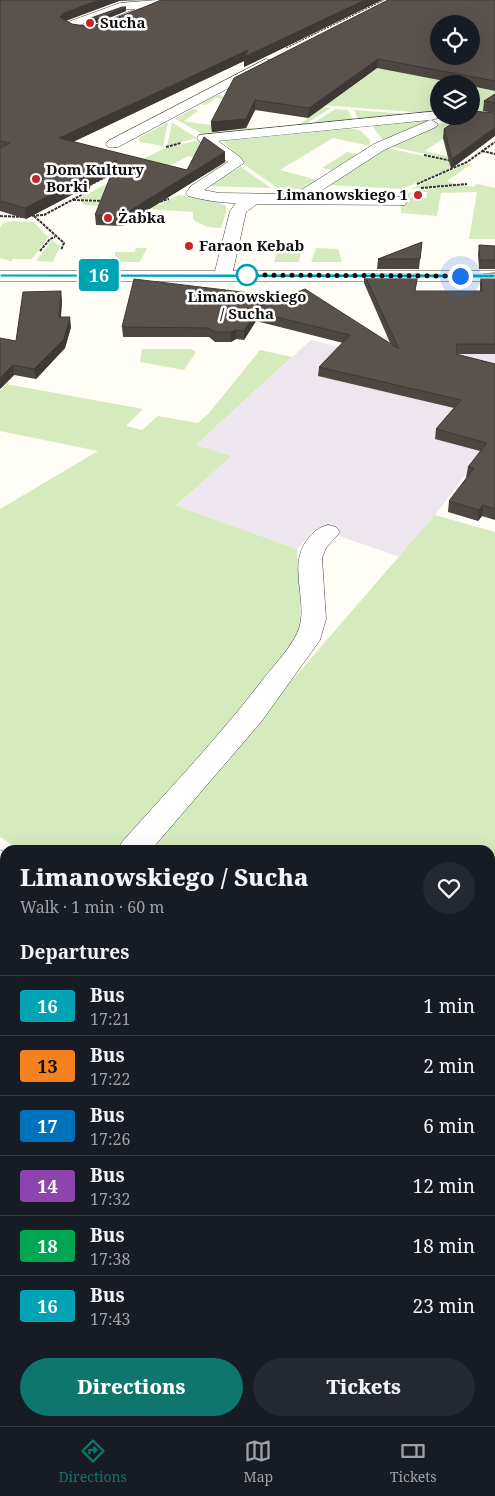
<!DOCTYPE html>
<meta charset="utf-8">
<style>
body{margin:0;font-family:"Noto Serif",serif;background:#242831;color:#f1f3f6;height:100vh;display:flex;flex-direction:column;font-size:19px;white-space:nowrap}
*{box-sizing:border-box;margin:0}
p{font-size:16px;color:#9ea1a6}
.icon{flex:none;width:28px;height:28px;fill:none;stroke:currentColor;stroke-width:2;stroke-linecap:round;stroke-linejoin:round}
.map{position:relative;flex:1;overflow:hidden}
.panel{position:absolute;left:0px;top:845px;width:495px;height:581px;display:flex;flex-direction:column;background:#171b24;border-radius:15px 15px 0 0;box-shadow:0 5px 20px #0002}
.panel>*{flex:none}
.badge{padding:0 10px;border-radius:4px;font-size:18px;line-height:32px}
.controls{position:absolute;left:430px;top:15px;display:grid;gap:10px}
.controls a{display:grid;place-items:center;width:50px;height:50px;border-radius:50%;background:#171b24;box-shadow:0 5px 20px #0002;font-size:25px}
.you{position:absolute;width:25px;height:25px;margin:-12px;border:4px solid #fff;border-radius:50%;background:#1a73e8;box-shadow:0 0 0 8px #1a73e833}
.map>.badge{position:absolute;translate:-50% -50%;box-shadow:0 0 0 2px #fff}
h2{padding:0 20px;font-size:19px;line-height:45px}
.round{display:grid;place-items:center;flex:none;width:52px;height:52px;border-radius:26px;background:#242831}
.head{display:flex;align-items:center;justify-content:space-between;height:85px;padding:0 20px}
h1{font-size:24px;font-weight:800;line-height:38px}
.primary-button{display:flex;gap:10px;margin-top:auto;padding:10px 20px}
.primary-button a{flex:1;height:58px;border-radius:30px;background:#0f766e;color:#fff;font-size:20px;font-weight:800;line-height:58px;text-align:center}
.primary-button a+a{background:#242831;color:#f1f3f6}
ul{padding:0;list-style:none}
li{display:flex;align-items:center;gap:15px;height:60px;padding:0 20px;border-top:1px solid #363941}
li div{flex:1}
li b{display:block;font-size:19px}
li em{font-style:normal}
li .badge{min-width:55px;font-weight:700;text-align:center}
.tab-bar{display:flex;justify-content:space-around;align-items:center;height:70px;border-top:1px solid #363941;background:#171b24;font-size:14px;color:#9ea1a6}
.tab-bar a{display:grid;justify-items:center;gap:2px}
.tab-bar .selected{color:#0f766e}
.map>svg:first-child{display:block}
.industrial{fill:#eee6ef}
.green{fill:#d5ebbd}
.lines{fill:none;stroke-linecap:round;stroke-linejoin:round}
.minor-casing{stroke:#444;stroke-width:1}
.path-far1{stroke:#333;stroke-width:1;stroke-dasharray:2.5 1;stroke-linecap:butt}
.path{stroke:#333;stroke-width:2;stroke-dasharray:3 1;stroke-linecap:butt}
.minor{fill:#fff;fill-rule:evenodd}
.wall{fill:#4d4742}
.shaded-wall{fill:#3f3936}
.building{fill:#5a524d;stroke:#3f3936;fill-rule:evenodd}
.line{fill:#00a3b4;stroke:#fff}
.walk{stroke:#111;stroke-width:5;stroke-dasharray:0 9}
.poi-dot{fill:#c4262e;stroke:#fff;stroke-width:2}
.stop-dot{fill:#fff;stroke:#00a3b4;stroke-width:2.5}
.labels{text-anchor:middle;stroke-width:5;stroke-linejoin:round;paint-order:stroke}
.far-poi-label{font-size:15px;font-weight:bold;fill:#111;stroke:#fff;text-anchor:start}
.far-stop-label{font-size:15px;font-weight:bold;fill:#111;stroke:#fff}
</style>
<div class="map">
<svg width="495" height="1426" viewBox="0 0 495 1426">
<rect width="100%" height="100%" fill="#fffdf5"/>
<g class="industrial">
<path d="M395 327 495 352V435L435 515 400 557 316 528 297 549 176 507 230 456 196 445 311 340 368 354Z"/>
<path d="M495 868V1148L490 1143V877Z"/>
<path d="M0 890 5 894V1421H490V1289L495 1293V1426H0Z"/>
</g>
<g class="green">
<path d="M376 52 460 84H439V114L283 102Z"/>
<path d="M471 86 495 91V115L471 113Z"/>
<path d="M217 95 331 108 301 127 206 136 175 119 192 109 199 110 184 121C212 126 265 132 293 126 301 125 309 117 316 112L216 98 206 105 200 104Z"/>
<path d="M335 109 348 110 354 122 307 127Z"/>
<path d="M354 110 420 115 359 121Z"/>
<path d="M437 117 384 140 382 139 373 127 374 125Z"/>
<path d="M456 117H466L470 120 425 151 455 158 453 160 388 146Z"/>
<path d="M168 122 163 146 140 142 139 138Z"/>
<path d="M172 123H173L197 138 167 146Z"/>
<path d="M347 127 361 131 370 140V146L333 138 280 170 317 180 301 189H279L245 165 243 160 224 143 226 139Z"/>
<path d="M200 140 227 160 224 165 210 173 201 170 214 162 188 156 125 191 158 202 78 199 136 168 135 163 163 149Z"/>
<path d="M387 148 460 164 402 189 329 185Z"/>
<path d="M347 152 358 154 332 170 322 168Z"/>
<path d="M468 163 471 164 447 181 457 184 411 189Z"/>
<path d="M241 167 271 188 208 186Z"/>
<path d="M477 184 495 188V239H469L477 192 441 193 437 216 401 213 402 192 411 193 410 197 426 198 427 192 411 191 463 185 473 187Z"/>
<path d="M179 195 216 202 226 206V213L221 228C211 228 201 226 193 219V212L84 205 81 201 162 204Z"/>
<path d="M13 221 34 222 48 237 32 259H12V262L0 258V228L3 223Z"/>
<path d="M52 240 60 246 53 262 36 261Z"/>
<path d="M279 246 302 247 299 262H274Z"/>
<path d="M136 248H147L140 262H115V252H135Z"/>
<path d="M316 248 338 249 342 262H311Z"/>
<path d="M142 349H191L196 352 184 370 140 362Z"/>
<path d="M260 350 292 357 196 445 231 456 176 506 297 549C299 582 305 616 294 648L118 850H20L0 837V509L98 451 0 431V391L6 384 143 409 126 426 142 430 158 416 198 423 209 413Z"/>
<path d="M435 515 495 532V868L490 877V850H145Z"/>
</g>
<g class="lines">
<g class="minor-casing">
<g id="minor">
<path d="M157 0H173L171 2C147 12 84 49 63 25L65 23 120 3ZM122 9H136L94 26 80 25Z"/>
<path d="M266 59 270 60 272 63 270 66 118 147H108L106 144 108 141Z"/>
<path d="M439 111V116H445L431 120 438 124 436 127 384 150 316 194 399 197 405 199 407 202 405 205 257 204 246 212 233 271H495V281H0V271H215L230 211 236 203C220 203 204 200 188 196L186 193 191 186 228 162 199 141 197 138 199 135ZM430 120 374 144 295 194 219 193 204 190 244 163 240 157 218 141Z"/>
<path d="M328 525 336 527 340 532 326 548 322 558 326 619 320 640 261 722 151 850H118L122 842C170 788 220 736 264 678 274 665 286 653 294 639 314 608 285 570 307 540 313 532 319 527 328 525Z"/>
<path d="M0 850 5 852V877L0 875Z"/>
<path d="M490 1225 495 1227V1269L490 1267Z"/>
<path d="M5 1372V1416L0 1417V1373Z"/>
</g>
</g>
<path class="path-far1" d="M286 48 384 0"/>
<g class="path">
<path d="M166 147 181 143"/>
<path d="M482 151 495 154"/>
<path d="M424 155 452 161"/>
<path d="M417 184 467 162 495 142"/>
<path d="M421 188 467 184"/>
<path d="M73 200 105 201"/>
<path d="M156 203 169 199"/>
<path d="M0 216 22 217"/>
<path d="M28 216 44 215 87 192 90 185 113 173"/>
<path d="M34 216 64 243 61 250"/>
<path d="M40 251 50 239 55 237"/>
</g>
<use href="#minor" class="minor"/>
</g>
<g class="wall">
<path d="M0 0H146L119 1 66 21 72 24 85 26 100 24 147 6 161 0H382L244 67V61L73 142 187 170 225 152V162L122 226 96 225 95 215 112 174 26 219 0 211Z"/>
<path d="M388 0H495V91L471 86V84H460L377 68 308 118 255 110 246 128 212 132 211 122Z"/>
<path d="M126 11 94 24H89L88 19Z"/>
<path d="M495 94V113L483 111 484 101Z"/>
<path d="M495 113 451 169 443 138 444 129Z"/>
<path d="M422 242 419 269H377L378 259Z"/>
<path d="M479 245 495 246V269H479L478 254Z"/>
<path d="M495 273V354H456L495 364V520L482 516 478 521 448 512 449 501 467 477H466L468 467 480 451 435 439 436 429 454 408 318 376 319 367 343 343 256 321 244 340 236 339 231 342H215L209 337H123L122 327 267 304 391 345 364 283V274L416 291H480V283L481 274Z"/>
<path d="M62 300 61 317 71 327 65 348 36 379 14 375 0 389 16 341Z"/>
</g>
<g class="shaded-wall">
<path d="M99 0H119V1L64 21 60 17 64 13Z"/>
<path d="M365 0H382L244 67V61L60 148 59 138 248 50Z"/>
<path d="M126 7V11L94 24 93 20Z"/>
<path d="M378 59 377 68 308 118 309 108Z"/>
<path d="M255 100V110L246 128 212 132 211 122Z"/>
<path d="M495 127V136L451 169 452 159Z"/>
<path d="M225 152V162L122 226 121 216Z"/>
<path d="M117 160 118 170 26 219 25 208Z"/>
<path d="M61 291 62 300 60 327 59 317Z"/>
<path d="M267 295V304L259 307Z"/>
<path d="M256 312V321L244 340V331Z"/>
<path d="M70 317 71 327 65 348 36 379 34 369Z"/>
<path d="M236 330V339L231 342V332Z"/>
<path d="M13 365 14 375 0 389V378Z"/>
<path d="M483 505 482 516 478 521 479 510Z"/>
<path d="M495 1314V1317L490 1324V1320Z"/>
</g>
<g class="building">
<path d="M0 0H99L64 13 60 17 72 24 85 26 100 24 147 6 161 0H365L244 57 248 50 59 138 187 170 204 137 225 152 121 216 95 215 117 160 25 208 0 201V148L10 143 0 141Z"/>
<path d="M388 0H495V81L378 59 309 108 255 100 246 119 211 122 234 78ZM439 24H471V56H439Z"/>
<path d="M122 7H126L93 20 88 19Z"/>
<path d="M495 94V103L484 101Z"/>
<path d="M471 111 495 113V127L452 159 444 129 462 116H471Z"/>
<path d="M422 242 420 259H378Z"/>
<path d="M479 245 495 246V260H480Z"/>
<path d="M495 273V344H457L456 354 495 364V509L483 505 479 510 449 501 474 468 468 467 487 443 436 429 461 400 319 367 350 335 256 312 244 331 236 330 231 332H215L208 328 122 327 134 279 267 295 259 307 305 289 399 349 364 274H418L415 291H482L481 274Z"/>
<path d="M61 291 59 317H70L64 339 34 369 13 365 0 378V338L16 341 23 292Z"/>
<path d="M490 1294 495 1298V1314L490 1320Z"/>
</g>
<path class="line" d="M0 274H495V278L0 277Z"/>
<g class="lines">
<path class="walk" d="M247 275 460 276"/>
</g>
<g class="poi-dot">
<circle cx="90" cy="23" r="5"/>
<circle cx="36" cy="179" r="5"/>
<circle cx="418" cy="195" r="5"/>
<circle cx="108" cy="218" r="5"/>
<circle cx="189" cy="246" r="5"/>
</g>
<circle class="stop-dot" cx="247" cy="275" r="10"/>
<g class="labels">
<g class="far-poi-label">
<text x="100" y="28">Sucha</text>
<text x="46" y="175">Dom Kultury<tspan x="46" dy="17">Borki</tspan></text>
<text x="408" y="200" text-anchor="end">Limanowskiego 1</text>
<text x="118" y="223">Żabka</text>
<text x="199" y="251">Faraon Kebab</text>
</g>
<g class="far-stop-label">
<text x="247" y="302">Limanowskiego<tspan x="247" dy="17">/ Sucha</tspan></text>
</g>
</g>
</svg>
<div class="controls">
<a><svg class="icon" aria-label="locate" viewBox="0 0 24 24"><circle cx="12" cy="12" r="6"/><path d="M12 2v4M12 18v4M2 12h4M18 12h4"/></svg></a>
<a><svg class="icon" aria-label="layers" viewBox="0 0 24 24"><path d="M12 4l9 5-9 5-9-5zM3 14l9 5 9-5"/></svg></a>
</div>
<div class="you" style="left:460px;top:276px"></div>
<b class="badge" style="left:99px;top:275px;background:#00a3b4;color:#fff">16</b>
<section class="panel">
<div class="head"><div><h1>Limanowskiego / Sucha</h1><p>Walk · 1 min · 60 m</p></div><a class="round"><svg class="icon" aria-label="heart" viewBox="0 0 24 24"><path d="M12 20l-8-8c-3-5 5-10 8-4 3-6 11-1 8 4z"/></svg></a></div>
<h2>Departures</h2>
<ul>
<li><span class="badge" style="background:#00a3b4;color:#fff">16</span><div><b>Bus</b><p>17:21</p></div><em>1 min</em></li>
<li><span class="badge" style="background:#f58220;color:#111">13</span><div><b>Bus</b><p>17:22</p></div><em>2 min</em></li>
<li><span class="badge" style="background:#0072bc;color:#fff">17</span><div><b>Bus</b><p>17:26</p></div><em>6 min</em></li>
<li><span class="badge" style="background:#8e44ad;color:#fff">14</span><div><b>Bus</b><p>17:32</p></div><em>12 min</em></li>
<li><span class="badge" style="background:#00a651;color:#fff">18</span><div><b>Bus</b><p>17:38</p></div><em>18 min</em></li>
<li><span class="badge" style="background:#00a3b4;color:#fff">16</span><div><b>Bus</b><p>17:43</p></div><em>23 min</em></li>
</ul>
<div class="primary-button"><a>Directions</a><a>Tickets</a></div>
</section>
</div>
<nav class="tab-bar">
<a class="selected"><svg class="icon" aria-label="directions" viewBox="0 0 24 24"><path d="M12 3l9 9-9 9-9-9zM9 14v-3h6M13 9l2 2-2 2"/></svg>Directions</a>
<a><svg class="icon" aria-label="map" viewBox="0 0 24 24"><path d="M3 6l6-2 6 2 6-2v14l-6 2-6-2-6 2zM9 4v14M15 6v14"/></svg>Map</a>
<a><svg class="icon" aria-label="tickets" viewBox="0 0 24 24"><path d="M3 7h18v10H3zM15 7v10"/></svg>Tickets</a>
</nav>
